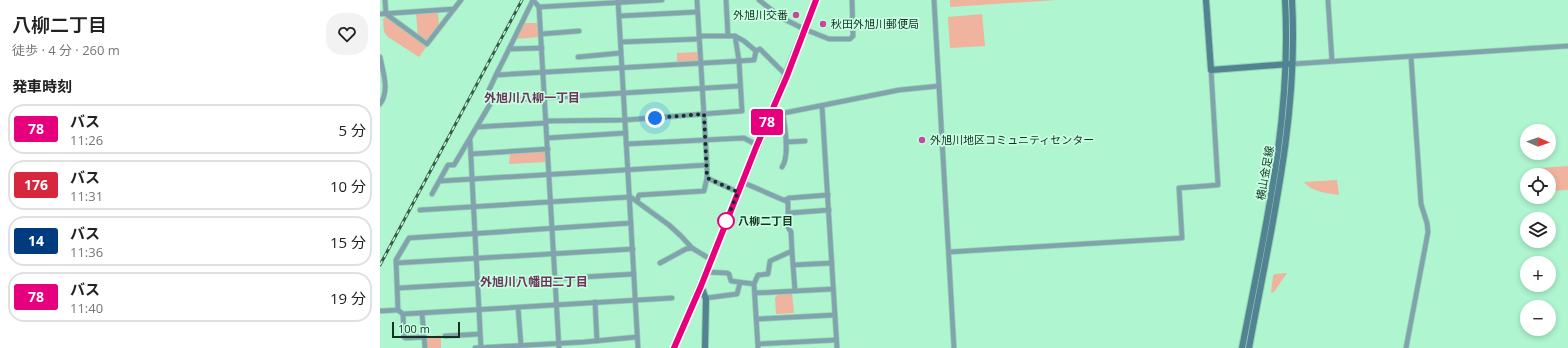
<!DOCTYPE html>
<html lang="ja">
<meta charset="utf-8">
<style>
body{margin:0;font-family:"Open Sans","Noto Sans JP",sans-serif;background:#f2f2f2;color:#222;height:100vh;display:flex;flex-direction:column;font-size:15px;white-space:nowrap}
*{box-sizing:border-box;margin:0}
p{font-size:13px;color:#767676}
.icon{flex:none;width:22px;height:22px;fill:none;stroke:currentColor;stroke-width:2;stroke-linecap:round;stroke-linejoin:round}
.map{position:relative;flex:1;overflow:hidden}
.drawer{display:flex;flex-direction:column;background:#fff;width:380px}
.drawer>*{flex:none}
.badge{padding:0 8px;border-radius:3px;font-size:14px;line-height:26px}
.needle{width:26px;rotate:92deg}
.controls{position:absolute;left:1140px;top:124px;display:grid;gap:8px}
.controls a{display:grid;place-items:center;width:36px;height:36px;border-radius:50%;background:#fff;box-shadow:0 2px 6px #0003;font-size:20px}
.scale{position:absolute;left:12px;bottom:10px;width:68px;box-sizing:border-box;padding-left:4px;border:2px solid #153124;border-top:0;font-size:11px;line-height:14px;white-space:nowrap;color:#153124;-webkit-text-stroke:3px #c7ffe1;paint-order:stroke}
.you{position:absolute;width:20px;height:20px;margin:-10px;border:3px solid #fff;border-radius:50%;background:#1a73e8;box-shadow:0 0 0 6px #1a73e833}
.map>.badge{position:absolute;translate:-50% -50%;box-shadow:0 0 0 2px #fff}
h2{padding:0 12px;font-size:15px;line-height:36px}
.round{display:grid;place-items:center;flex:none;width:42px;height:42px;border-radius:16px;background:#f2f2f2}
.head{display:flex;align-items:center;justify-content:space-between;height:68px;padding:0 12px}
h1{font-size:19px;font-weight:600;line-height:30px}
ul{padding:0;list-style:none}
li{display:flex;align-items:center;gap:12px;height:50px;margin:0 8px 6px;padding:0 4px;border:2px solid #e0e0e0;border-radius:16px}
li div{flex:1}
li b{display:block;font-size:15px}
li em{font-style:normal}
li .badge{min-width:44px;font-weight:700;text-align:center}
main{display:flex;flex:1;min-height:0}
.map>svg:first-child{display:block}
.green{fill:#f0b39d}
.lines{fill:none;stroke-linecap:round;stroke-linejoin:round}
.street-casing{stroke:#92d2b1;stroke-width:6}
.secondary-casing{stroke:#92d2b1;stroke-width:8}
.street{stroke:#82a2ad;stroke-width:4.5}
.secondary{stroke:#528393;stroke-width:6}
.rail-casing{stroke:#375d4a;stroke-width:3}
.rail{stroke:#c7ffe1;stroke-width:1.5;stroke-dasharray:4.5;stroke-linecap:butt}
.line-casing{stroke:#fff;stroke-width:9}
.line{stroke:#e6007e;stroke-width:6}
.walk{stroke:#153124;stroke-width:4;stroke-dasharray:0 7.2}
.poi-dot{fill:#c24a9e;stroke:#c7ffe1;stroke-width:1.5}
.stop-dot{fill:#fff;stroke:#e6007e;stroke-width:2}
.labels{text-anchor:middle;stroke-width:3.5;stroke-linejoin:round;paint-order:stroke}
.poi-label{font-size:11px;fill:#153124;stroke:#c7ffe1;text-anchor:start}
.street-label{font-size:11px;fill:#153124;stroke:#c7ffe1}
.stop-label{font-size:11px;font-weight:bold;fill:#153124;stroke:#c7ffe1;text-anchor:start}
.neighbourhood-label{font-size:12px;font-weight:bold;fill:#70345c;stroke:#c7ffe1}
</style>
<main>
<section class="drawer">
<div class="head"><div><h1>八柳二丁目</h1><p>徒歩 · 4 分 · 260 m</p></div><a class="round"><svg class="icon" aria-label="heart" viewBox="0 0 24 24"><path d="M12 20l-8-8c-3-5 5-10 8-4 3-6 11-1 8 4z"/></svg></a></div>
<h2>発車時刻</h2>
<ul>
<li><span class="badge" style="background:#e6007e;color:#fff">78</span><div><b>バス</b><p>11:26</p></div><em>5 分</em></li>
<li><span class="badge" style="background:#d7263d;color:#fff">176</span><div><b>バス</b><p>11:31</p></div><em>10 分</em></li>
<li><span class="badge" style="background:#003b80;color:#fff">14</span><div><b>バス</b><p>11:36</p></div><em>15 分</em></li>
<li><span class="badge" style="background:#e6007e;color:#fff">78</span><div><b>バス</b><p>11:40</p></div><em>19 分</em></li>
</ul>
</section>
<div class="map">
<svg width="1188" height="348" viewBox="0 0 1188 348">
<rect width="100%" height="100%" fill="#aef5d0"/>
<g class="green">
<path d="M570 0H677L570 7Z"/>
<path d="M58 12 59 25 46 42 38 36 36 14Z"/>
<path d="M602 14 605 46 570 48 568 17Z"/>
<path d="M6 16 47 46 39 57 8 37 4 32 3 19Z"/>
<path d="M145 23H158L159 37 136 39Z"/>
<path d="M318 52V62L297 63V53Z"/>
<path d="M165 151 166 162 129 164 130 154Z"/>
<path d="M1188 166V190L1169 191V175H1159V168Z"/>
<path d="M957 180 959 195C947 193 932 192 924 182Z"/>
<path d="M907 273 894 292 891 293 893 276 895 274Z"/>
<path d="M399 293H412L414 313 396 314 395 298Z"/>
<path d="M61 335V348H47L46 337Z"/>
</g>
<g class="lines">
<g class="street-casing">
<g id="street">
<path d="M5 0 6 14 47 44 74 9"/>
<path d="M153 0 159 7 179 348"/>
<path d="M238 0 258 348"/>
<path d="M346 0 348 36"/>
<path d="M379 0 402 18 424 29 449 39H470L473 36 472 0"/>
<path d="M554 0 574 348"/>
<path d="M948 0 952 61"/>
<path d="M159 7 282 0"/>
<path d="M0 14 74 9 81 0"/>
<path d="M239 16 317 12"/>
<path d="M161 34 199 31"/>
<path d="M319 36H355L359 61 374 60 376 51 380 49 407 76"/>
<path d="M355 36 364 41 376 51"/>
<path d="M241 42 319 39"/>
<path d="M129 49 153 0"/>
<path d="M0 57C3 72 10 91 0 104"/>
<path d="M198 57 241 53"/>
<path d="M912 64 1188 46"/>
<path d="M116 75 129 49 162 48"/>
<path d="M112 101 109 90 116 75 359 61 362 111 245 120 166 121"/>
<path d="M442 106 457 348"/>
<path d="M389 116 519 90 559 86"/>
<path d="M97 127 166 123"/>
<path d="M167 138 246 133"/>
<path d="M90 140 101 348"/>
<path d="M406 142 425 141"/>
<path d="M246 144 364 138 377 145"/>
<path d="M91 154 168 149"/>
<path d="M402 167C410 156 405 127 403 114"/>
<path d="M327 178 358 192"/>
<path d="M60 181 327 165 317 0"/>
<path d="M362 182 408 202V227L411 232 412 251 390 261 388 274 378 275 374 284 378 348"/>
<path d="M52 194 68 165H74L112 101 360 86"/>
<path d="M405 200 409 198 448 195"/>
<path d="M257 201 259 195 324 191 327 178V165"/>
<path d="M40 210 250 197 252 198 289 225 301 236 312 248 330 259"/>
<path d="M409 213 449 210"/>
<path d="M251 223 29 238 16 260 18 310 23 314 292 298"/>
<path d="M412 251 413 265 452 263"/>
<path d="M569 252 802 238 799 188 838 185 831 70"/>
<path d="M16 263 253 249"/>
<path d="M280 263 306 249 312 248"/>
<path d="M413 265 415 291"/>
<path d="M326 272 347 273 349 274 351 281 374 284"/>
<path d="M19 288 254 274"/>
<path d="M375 293 453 289"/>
<path d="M326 298 357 294 360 283"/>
<path d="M215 302 217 341"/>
<path d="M138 308 141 345"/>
<path d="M0 311 18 310"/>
<path d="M42 313 45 348"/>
<path d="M23 314 24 337 26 338 44 337"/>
<path d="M377 319 455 315"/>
<path d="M65 336 100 334"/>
<path d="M378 344 456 340"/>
<path d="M95 348 204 342 257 337"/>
<path d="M1026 348 1048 232 1047 223 1041 204 1031 57"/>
</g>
</g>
<g class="secondary-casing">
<g id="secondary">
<path d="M826 0 831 70 909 64"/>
<path d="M321 286 326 299 325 348"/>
<path d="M294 348C344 233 389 116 436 0"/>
<path d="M862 348C884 233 912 118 905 0"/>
<path d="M869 348C890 233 919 117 912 0"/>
</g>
</g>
<use href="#street" class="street"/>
<use href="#secondary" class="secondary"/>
<g class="rail-casing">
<path id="rail" d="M0 265 142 0"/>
</g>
<use href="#rail" class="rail"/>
</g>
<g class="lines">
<g class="line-casing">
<path id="line" d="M294 348 321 286 377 145 407 76 436 0"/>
</g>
<use href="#line" class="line"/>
<path class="walk" d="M275 118 324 114 327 178 358 192 346 221"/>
</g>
<g class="poi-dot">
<circle cx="416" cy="15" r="4"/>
<circle cx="443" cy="24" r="4"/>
<circle cx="542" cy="140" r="4"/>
</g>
<circle class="stop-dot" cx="346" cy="221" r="8"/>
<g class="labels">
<g class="poi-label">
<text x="408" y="19" text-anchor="end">外旭川交番</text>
<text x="451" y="28">秋田外旭川郵便局</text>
<text x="550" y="144">外旭川地区コミュニティセンター</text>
</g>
<g class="street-label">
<text transform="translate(885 173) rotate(-80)" y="4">横山金足線</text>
</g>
<g class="stop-label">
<text x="358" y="225">八柳二丁目</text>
</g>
<g class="neighbourhood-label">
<text x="152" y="102">外旭川八柳一丁目</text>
<text x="154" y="286">外旭川八幡田二丁目</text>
</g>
</g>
</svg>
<div class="controls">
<a><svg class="needle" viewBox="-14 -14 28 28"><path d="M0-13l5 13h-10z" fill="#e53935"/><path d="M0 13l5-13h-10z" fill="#767676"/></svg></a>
<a><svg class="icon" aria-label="locate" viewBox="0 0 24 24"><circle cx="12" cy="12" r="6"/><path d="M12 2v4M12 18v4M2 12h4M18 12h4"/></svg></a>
<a><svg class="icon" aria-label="layers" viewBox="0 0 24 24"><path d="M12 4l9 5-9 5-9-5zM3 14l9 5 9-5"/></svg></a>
<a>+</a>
<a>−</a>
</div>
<div class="scale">100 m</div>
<div class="you" style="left:275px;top:118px"></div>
<b class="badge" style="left:387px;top:122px;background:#e6007e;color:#fff">78</b>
</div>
</main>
